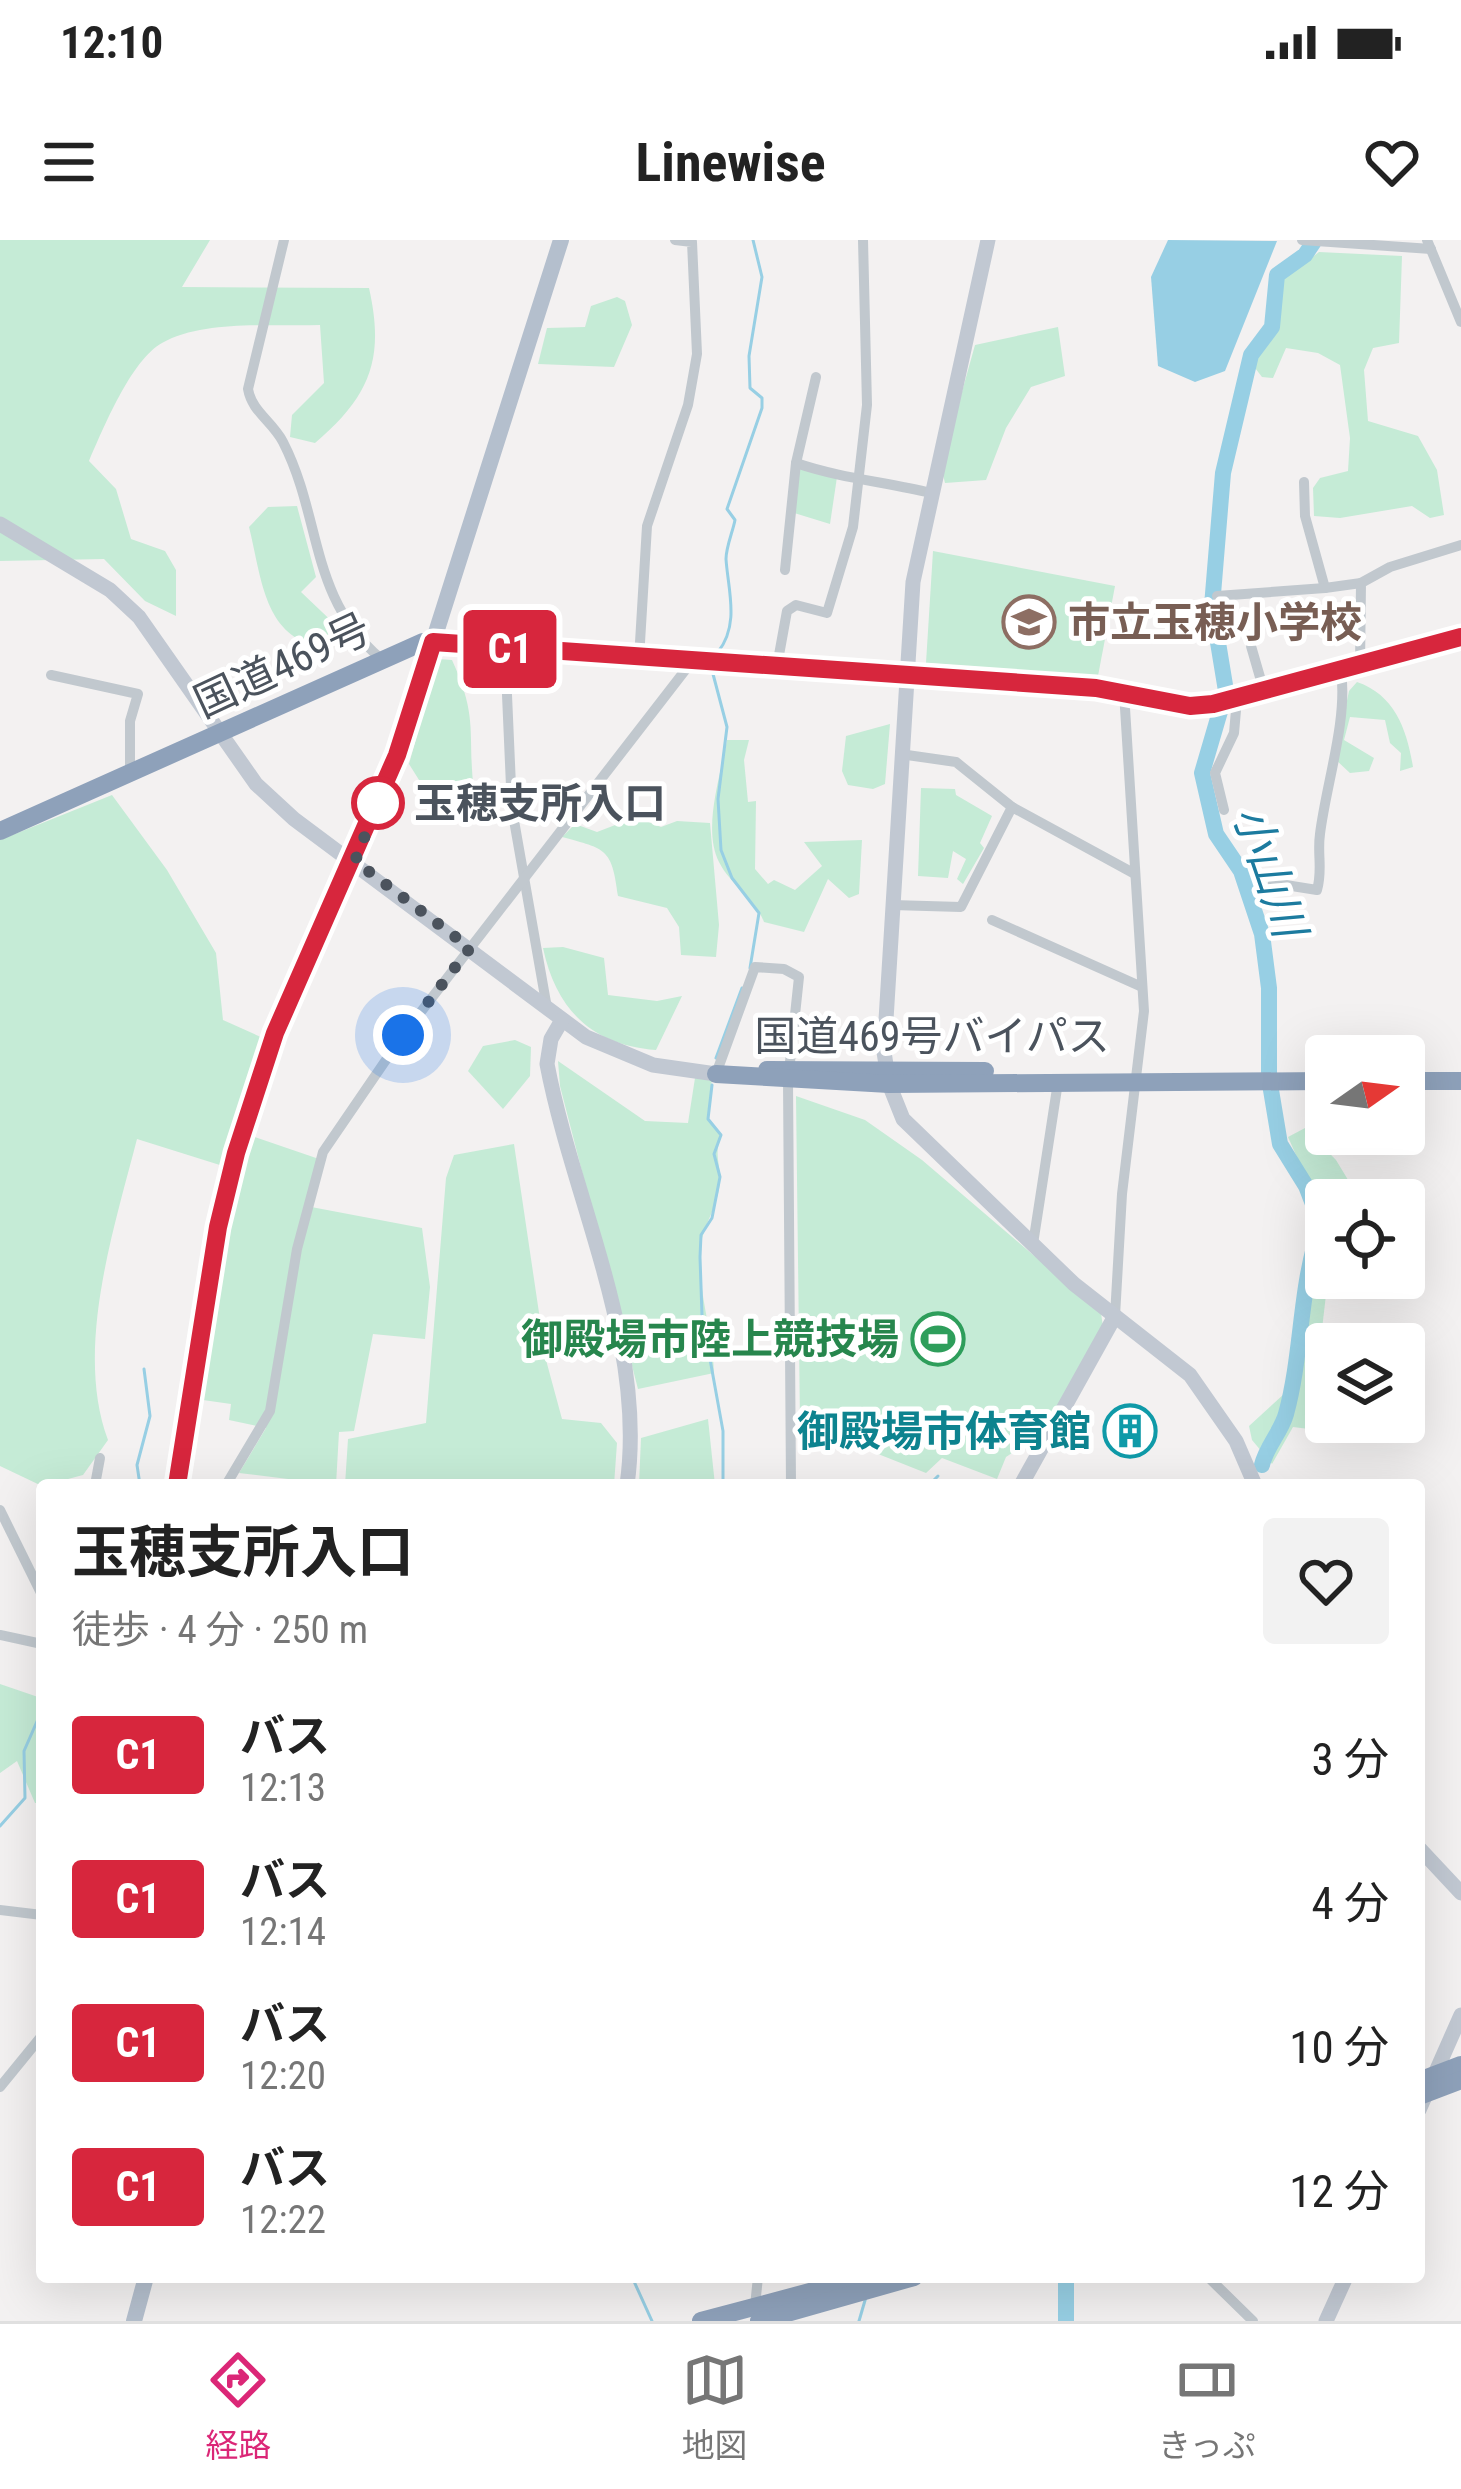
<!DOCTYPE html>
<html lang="ja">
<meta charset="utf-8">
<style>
body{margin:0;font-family:"Roboto Condensed","Noto Sans JP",sans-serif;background:#f2f2f2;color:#222;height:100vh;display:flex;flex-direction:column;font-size:45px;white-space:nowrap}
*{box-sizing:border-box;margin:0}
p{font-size:39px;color:#767676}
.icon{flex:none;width:66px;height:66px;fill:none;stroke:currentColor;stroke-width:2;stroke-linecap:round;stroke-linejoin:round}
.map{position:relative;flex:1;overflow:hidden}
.sheet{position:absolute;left:36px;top:1239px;width:1389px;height:804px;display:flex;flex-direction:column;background:#fff;border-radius:12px;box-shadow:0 12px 48px #0002}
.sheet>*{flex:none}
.badge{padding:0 24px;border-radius:9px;font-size:42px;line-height:78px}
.needle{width:78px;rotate:76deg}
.controls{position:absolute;left:1305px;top:795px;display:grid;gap:24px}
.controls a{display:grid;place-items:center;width:120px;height:120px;border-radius:12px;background:#fff;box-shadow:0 12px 48px #0002;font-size:60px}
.you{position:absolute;width:60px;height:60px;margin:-30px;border:9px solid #fff;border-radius:50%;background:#1a73e8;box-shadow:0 0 0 18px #1a73e833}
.map>.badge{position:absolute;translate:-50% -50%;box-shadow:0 0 0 6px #fff}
.round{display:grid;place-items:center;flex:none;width:126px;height:126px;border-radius:12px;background:#f2f2f2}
.summary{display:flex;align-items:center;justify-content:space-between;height:204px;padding:0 36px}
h1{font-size:57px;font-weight:700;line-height:90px}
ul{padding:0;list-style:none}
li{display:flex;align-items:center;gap:36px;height:144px;padding:0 36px}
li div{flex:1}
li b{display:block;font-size:45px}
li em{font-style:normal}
li .badge{min-width:132px;font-weight:700;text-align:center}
.status{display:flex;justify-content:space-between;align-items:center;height:84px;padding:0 60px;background:#fff;direction:ltr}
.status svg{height:33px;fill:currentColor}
header{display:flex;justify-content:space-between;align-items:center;height:156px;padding:0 36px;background:#fff;font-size:54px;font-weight:700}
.dock{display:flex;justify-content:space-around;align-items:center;height:168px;border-top:3px solid #e0e0e0;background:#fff;font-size:33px;color:#767676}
.dock a{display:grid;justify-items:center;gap:6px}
.dock .on{color:#db2777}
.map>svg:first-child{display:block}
.green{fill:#c5ebd6}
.water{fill:#97cfe4}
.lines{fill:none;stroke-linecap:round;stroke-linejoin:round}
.stream{stroke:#97cfe4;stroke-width:3}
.river{stroke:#97cfe4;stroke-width:16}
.street{stroke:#c1c8ce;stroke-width:10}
.secondary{stroke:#c1c8d2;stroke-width:15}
.primary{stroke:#b4bfcd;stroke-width:16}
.highway{stroke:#8ea1ba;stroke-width:18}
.line-casing{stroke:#fff;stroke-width:27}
.line{stroke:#d7263d;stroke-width:18}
.walk{stroke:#4b535d;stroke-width:12;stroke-dasharray:0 21.6}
.stop-dot{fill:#fff;stroke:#d7263d;stroke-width:6}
.labels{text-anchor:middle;stroke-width:10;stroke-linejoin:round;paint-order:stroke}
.education-label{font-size:42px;font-weight:bold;fill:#785e54;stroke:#fff;text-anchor:start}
.street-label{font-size:42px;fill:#4b535d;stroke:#fff}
.stop-label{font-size:42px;font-weight:bold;fill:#4b535d;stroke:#fff;text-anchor:start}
.leisure-label{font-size:42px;font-weight:bold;fill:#27864d;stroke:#fff;text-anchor:end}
.culture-label{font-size:42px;font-weight:bold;fill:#0d838f;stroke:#fff;text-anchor:end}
.water-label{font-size:45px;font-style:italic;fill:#1c7b9f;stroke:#fff}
</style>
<div class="status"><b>12:10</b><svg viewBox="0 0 49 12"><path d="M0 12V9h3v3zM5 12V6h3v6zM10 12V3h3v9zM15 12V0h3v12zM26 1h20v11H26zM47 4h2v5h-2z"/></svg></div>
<header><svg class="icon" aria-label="menu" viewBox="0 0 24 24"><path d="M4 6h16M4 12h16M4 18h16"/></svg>Linewise<svg class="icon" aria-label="heart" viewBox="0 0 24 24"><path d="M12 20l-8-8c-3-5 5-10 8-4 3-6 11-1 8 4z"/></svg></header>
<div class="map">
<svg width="1461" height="2081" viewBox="0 0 1461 2081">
<rect width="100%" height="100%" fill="#f3f1f1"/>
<g class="green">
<path d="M0 0H210L182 47 369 48C385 119 370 156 315 203L290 197 292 175 324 143 320 85C273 87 205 79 162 103 131 120 103 189 89 221L116 249 131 299 165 311 176 330V376L145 361 104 319 0 321Z"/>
<path d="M1319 12 1402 16 1399 103 1373 108 1364 130 1368 181 1418 196 1437 230 1444 275 1430 278 1412 266 1340 278 1314 276 1313 248 1320 238 1348 231 1350 198 1340 125 1318 113 1286 108 1273 138 1262 137 1252 124 1277 83 1276 45Z"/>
<path d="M617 57 625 61 632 85 614 127 538 124 547 88 585 87 591 66Z"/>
<path d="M1058 87 1065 136 1031 147 1006 188 986 240 945 243 941 227 975 105Z"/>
<path d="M796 223 837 237 830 284 791 272Z"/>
<path d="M297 266 316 337 301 352 342 391 327 407C264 402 262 339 249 287L268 267Z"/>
<path d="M933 311 1115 346 1098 436 926 423Z"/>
<path d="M438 419 452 420C479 479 467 493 474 552L436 567 409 524Z"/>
<path d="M1357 442C1395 455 1407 490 1413 527L1400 531 1401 513 1390 503 1385 480 1350 477 1344 500 1374 518 1369 531 1350 533 1335 519 1349 451Z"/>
<path d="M890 484 885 544 873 549 848 545 842 531 846 496Z"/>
<path d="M727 500H749L744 520 748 562 756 561 755 629 768 644 774 640 795 650 822 626 804 602 862 600 859 654 849 658 828 639 804 692 764 682C754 656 731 646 719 622 702 589 721 534 727 500Z"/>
<path d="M921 548 955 549 956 555 992 576 980 603 984 608 963 644 957 639 966 619 953 611 948 638 918 636Z"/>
<path d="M112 555 167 630 216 713 223 780 263 798 223 926 137 899C114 989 74 1109 108 1200L83 1235 42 1246 0 1226V600Z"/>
<path d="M636 577 661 587 677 581 710 583 719 685 716 717 681 715 679 687 667 668 618 656C612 608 606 609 562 597L575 584 597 592Z"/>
<path d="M563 707 604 718 608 755 657 761 682 756 656 810C591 805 556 769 543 708Z"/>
<path d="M515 800 531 807 530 836 503 869 468 831 483 806Z"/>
<path d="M558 821 645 881 688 883 695 838H712L708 879 721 895C714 915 720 922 720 940 719 967 701 987 700 1012 698 1054 713 1092 714 1133L638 1149 560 846Z"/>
<path d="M796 856 865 880 922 920 1101 1073 1103 1087 1043 1192 1006 1217 997 1239 942 1218 926 1233 800 1183Z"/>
<path d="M1305 888 1336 920 1359 958 1326 960 1328 1038 1318 1123 1326 1129V1175L1317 1190 1293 1187 1272 1224 1252 1200 1249 1186 1284 1154 1324 978 1288 897Z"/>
<path d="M249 895 319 919 306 966 422 988 430 1047 425 1099 373 1094 354 1191 339 1192 336 1245 239 1233 266 1188 229 1180 231 1164 196 1159 227 978Z"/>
<path d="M514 904 546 1120 562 1179 601 1183 617 1203 614 1245H345L348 1199 426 1183 446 938 454 915Z"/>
<path d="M708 1179 715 1245H639L641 1198Z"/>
<path d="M0 1444 41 1458 42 1563H35L17 1521 0 1533Z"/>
</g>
<path class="water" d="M1168 0 1277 1 1225 131 1195 142 1158 126 1151 37Z"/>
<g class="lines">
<g class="stream">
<path d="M718 412C740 384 728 350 726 319 726 307 733 291 735 280L727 269 762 168V158L750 148 749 116 762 37 753 0"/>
<path d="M713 434 727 487 718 559 721 610 732 638 759 673 750 728"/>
<path d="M716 818 742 748"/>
<path d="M712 845 708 879 721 895 714 914 720 937 712 978 701 995 700 1017 702 1075 723 1191V1245"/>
<path d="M140 1245 137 1225 150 1176 144 1129"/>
<path d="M929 1245 938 1236"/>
<path d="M0 1586 25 1558 24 1511 42 1470"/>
<path d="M632 2037 652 2081"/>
<path d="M859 2081 866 2057"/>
</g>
<g class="river">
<path d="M1262 1225C1266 1207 1281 1192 1286 1174 1303 1112 1299 1045 1321 985L1306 946 1280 904 1269 838V748L1262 694 1241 631 1216 594 1202 533 1226 451 1212 366 1223 233 1251 115 1272 87 1277 35 1305 15 1315 0"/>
<path d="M1066 2081V2037"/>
</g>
<g class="street">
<path d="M284 0 248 149C252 172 272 181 283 202 322 278 309 357 380 418"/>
<path d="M1302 0 1431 9"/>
<path d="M1427 0 1461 82"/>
<path d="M796 223C840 238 885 242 931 253"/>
<path d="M1304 242 1305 276 1325 348 1361 343"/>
<path d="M785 330 796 223 816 137"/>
<path d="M1217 356 1325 348"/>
<path d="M1251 406 1264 451"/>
<path d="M505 409 512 569 547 768"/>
<path d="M639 419 647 286 688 165 697 114 692 2 675 0"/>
<path d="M777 426 787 371 796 365 827 373 853 287 867 165 863 0"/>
<path d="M1360 426 1361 343 1390 327 1461 305"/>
<path d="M51 435 138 454 130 481V532"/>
<path d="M900 514 956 522 1012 567 1135 634"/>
<path d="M1224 570 1215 533 1234 493 1237 459"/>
<path d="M1273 643 1317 650C1323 630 1317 614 1320 594 1326 545 1348 479 1341 432"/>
<path d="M892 665 961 667 1012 567"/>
<path d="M992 680 1142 747"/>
<path d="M716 834 755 727 784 729 799 737 788 841 791 1245"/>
<path d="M1033 1004 1058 842"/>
<path d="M1115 1076 1122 954 1144 771 1124 452"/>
<path d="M95 1245 100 1218"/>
<path d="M226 1245 270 1171 297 1009 323 912 403 795 690 424"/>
<path d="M0 1270 42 1355"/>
<path d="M0 1395 42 1404"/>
<path d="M0 1670 42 1675"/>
<path d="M0 1847 40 1798"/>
<path d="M1208 2037 1253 2081"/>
<path d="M755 2066 758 2037"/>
</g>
<g class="secondary">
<path d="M988 0 913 342 884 812 889 844 903 879 1074 1044 1190 1135 1236 1201 1255 1245"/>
<path d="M0 284 110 350 139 377 256 544 294 579 586 797 653 825 716 834"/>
<path d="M562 780 551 799 547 824C573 960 647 1104 627 1245"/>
<path d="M1021 1245 1115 1076"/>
<path d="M1419 1608 1461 1653"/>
<path d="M1419 1870 1461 1775"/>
<path d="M1326 2081 1346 2037"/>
</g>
<g class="primary">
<path d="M177 1245 218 987 255 850 397 515 561 0"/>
<path d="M134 2081 146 2037"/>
</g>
<g class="highway">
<path d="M0 591 423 402 1096 448 1190 466 1213 464 1461 397"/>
<path d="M767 830 985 831"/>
<path d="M716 834 889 844 1326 841"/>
<path d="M1404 841H1461"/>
<path d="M1419 1841 1461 1825"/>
<path d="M1419 1856 1461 1840"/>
<path d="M701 2081 866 2037"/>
<path d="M759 2081 914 2037"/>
</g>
</g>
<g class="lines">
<g class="line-casing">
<path id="line" d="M177 1245 218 987 236 913 275 793 397 515 433 402 1096 448 1190 466 1213 464 1461 397"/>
</g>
<use href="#line" class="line"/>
<path class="walk" d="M378 563 383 550 355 621 470 708 403 795"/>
</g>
<defs>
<g id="school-ring" transform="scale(2.7)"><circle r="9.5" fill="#fff" stroke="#8d6e63" stroke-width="1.5"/><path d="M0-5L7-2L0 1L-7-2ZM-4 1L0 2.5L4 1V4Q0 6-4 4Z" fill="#8d6e63"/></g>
<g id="stadium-ring" transform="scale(2.7)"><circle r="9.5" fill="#fff" stroke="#2e9e5b" stroke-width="1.5"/><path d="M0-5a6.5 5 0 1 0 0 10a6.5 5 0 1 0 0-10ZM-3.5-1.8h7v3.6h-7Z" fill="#2e9e5b"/></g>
<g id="building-ring" transform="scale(2.7)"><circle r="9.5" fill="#fff" stroke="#0f9aa8" stroke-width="1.5"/><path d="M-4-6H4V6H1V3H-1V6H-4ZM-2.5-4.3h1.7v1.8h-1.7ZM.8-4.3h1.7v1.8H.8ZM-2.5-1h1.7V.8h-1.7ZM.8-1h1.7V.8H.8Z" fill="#0f9aa8"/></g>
</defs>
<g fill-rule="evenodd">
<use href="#school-ring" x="1029" y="382"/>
<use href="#stadium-ring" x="938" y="1099"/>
<use href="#building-ring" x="1130" y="1191"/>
</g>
<circle class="stop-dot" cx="378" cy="563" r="24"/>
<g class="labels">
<g class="education-label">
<text x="1068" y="397">市立玉穂小学校</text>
</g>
<g class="street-label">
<text transform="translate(282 425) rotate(-25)" y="15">国道469号</text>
<text x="932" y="811">国道469号バイパス</text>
</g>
<g class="stop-label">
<text x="414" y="578">玉穂支所入口</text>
</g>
<g class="leisure-label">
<text x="899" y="1114">御殿場市陸上競技場</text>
</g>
<g class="culture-label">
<text x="1091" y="1206">御殿場市体育館</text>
</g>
<g class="water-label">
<text transform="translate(1270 631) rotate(71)" y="16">小山川</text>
</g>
</g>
</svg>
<div class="controls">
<a><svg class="needle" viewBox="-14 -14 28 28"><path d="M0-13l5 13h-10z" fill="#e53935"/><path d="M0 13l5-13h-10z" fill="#767676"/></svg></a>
<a><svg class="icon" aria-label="locate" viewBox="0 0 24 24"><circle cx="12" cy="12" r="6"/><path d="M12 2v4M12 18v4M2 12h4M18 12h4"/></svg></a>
<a><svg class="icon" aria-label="layers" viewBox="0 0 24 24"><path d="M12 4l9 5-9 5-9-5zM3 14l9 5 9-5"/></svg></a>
</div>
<div class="you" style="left:403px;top:795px"></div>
<b class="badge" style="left:510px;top:409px;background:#d7263d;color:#fff">C1</b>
<section class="sheet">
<div class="summary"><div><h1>玉穂支所入口</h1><p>徒歩 · 4 分 · 250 m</p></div><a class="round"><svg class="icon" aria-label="heart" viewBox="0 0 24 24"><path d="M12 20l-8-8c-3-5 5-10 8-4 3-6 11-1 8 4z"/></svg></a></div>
<ul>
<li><span class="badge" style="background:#d7263d;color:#fff">C1</span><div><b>バス</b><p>12:13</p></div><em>3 分</em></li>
<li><span class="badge" style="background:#d7263d;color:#fff">C1</span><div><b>バス</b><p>12:14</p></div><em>4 分</em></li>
<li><span class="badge" style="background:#d7263d;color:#fff">C1</span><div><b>バス</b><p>12:20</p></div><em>10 分</em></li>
<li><span class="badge" style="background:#d7263d;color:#fff">C1</span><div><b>バス</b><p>12:22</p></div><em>12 分</em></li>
</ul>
</section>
</div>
<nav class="dock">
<a class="on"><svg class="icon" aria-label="directions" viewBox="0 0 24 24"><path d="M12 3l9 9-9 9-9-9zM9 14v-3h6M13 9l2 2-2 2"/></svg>経路</a>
<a><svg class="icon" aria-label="map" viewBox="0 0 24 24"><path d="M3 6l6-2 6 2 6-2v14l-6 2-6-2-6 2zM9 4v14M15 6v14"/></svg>地図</a>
<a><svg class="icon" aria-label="tickets" viewBox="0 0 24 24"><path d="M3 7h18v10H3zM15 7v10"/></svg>きっぷ</a>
</nav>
